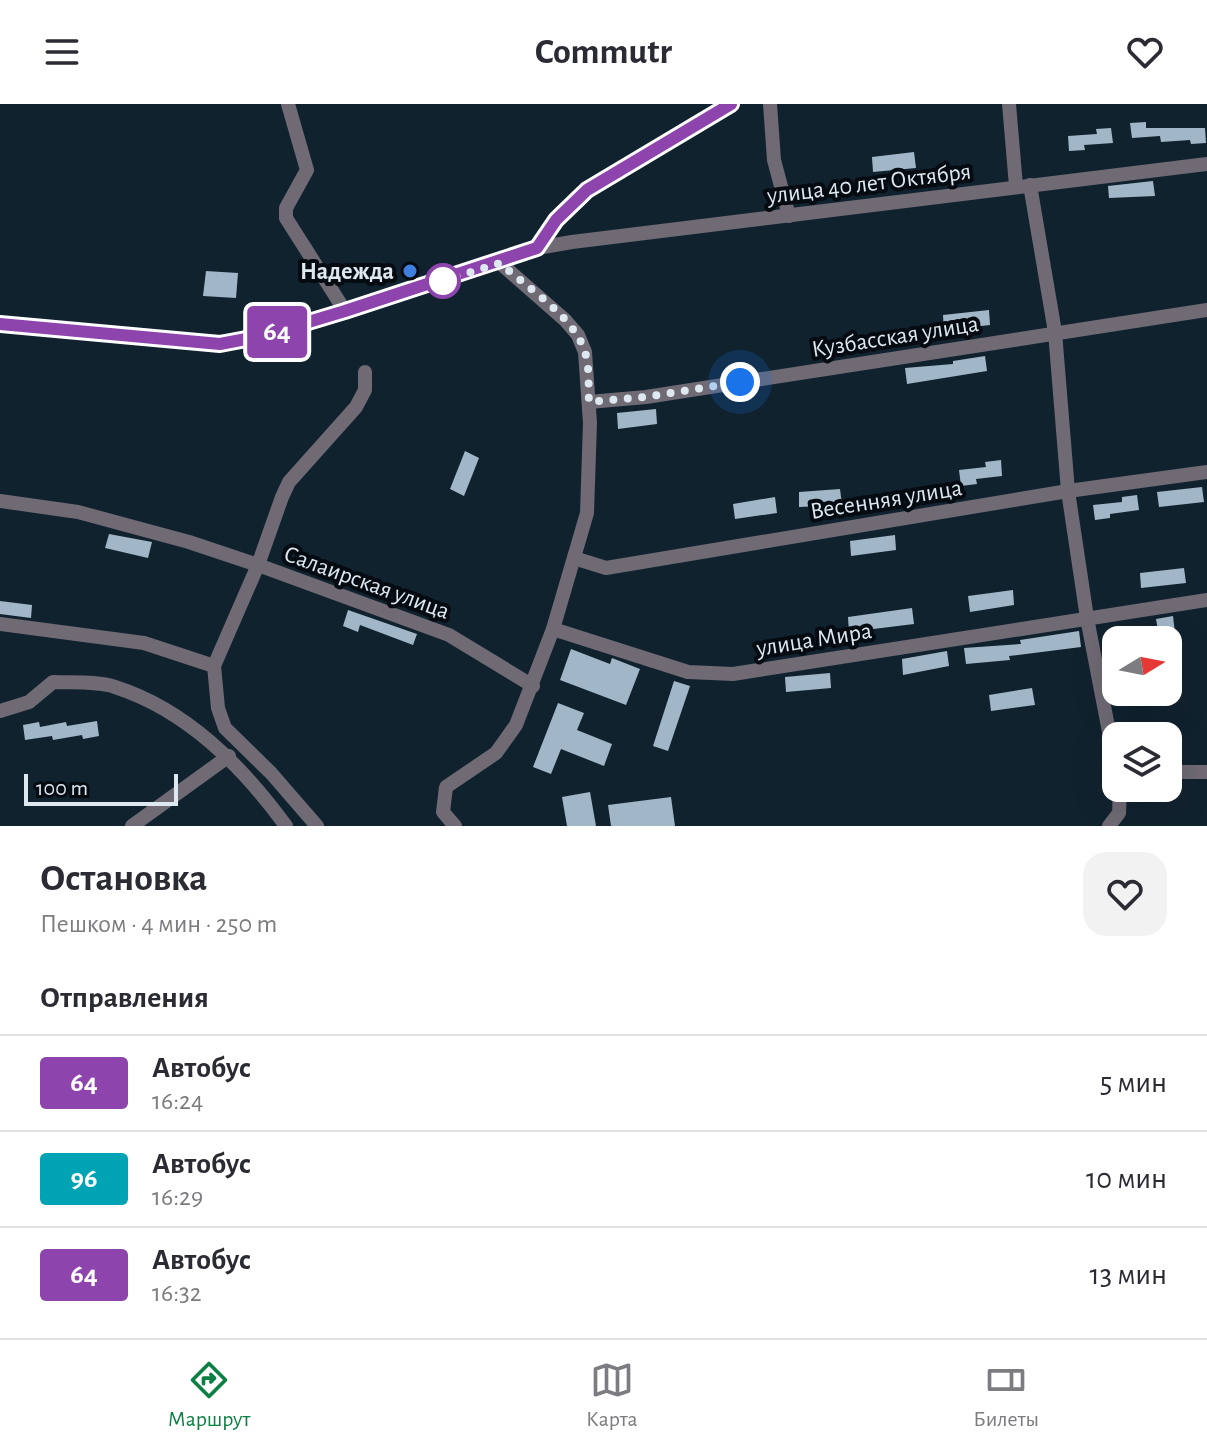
<!DOCTYPE html>
<html lang="ru">
<meta charset="utf-8">
<style>
body{margin:0;font-family:"Alegreya Sans",sans-serif;background:#f2f2f3;color:#2b2b33;height:100vh;display:flex;flex-direction:column;font-size:30px;white-space:nowrap}
*{box-sizing:border-box;margin:0}
p{font-size:26px;color:#7c7c81}
.icon{flex:none;width:44px;height:44px;fill:none;stroke:currentColor;stroke-width:2;stroke-linecap:round;stroke-linejoin:round}
.map{position:relative;height:722px;overflow:hidden}
.details{display:flex;flex-direction:column;background:#fff;flex:1}
.details>*{flex:none}
.badge{padding:0 16px;border-radius:6px;font-size:28px;line-height:52px}
.needle{width:52px;rotate:80deg}
.fabs{position:absolute;left:1102px;top:522px;display:grid;gap:16px}
.fabs a{display:grid;place-items:center;width:80px;height:80px;border-radius:16px;background:#fff;box-shadow:0 8px 32px #0002;font-size:40px}
.scale{position:absolute;left:24px;bottom:20px;width:154px;box-sizing:border-box;padding-left:8px;border:4px solid #dde8f1;border-top:0;font-size:22px;line-height:28px;white-space:nowrap;color:#dde8f1;-webkit-text-stroke:6px #050b11;paint-order:stroke}
.you{position:absolute;width:40px;height:40px;margin:-20px;border:6px solid #fff;border-radius:50%;background:#1a73e8;box-shadow:0 0 0 12px #1a73e833}
.map>.badge{position:absolute;translate:-50% -50%;box-shadow:0 0 0 4px #fff}
h2{padding:0 40px;font-size:30px;line-height:72px}
.round{display:grid;place-items:center;flex:none;width:84px;height:84px;border-radius:24px;background:#f2f2f3}
.summary{display:flex;align-items:center;justify-content:space-between;height:136px;padding:0 40px}
h1{font-size:38px;font-weight:700;line-height:60px}
ul{padding:0;list-style:none}
li{display:flex;align-items:center;gap:24px;height:96px;padding:0 40px;border-top:2px solid #e1e1e2}
li div{flex:1}
li b{display:block;font-size:30px}
li em{font-style:normal}
li .badge{min-width:88px;font-weight:700;text-align:center}
header{display:flex;justify-content:space-between;align-items:center;height:104px;padding:0 40px;background:#fff;font-size:36px;font-weight:700}
.tab-bar{display:flex;justify-content:space-around;align-items:center;height:112px;border-top:2px solid #e1e1e2;background:#fff;font-size:22px;color:#7c7c81}
.tab-bar a{display:grid;justify-items:center;gap:4px}
.tab-bar .current{color:#0b8043}
.map>svg:first-child{display:block}
.building{fill:#a1b7c8}
.lines{fill:none;stroke-linecap:round;stroke-linejoin:round}
.minor{stroke:#6f6a74;stroke-width:14}
.line-casing{stroke:#fff;stroke-width:18}
.line{stroke:#8e44ad;stroke-width:12}
.walk{stroke:#dde8f1;stroke-width:8;stroke-dasharray:0 14.4}
.shop-dot{fill:#3f7fe0;stroke:#050b11;stroke-width:3}
.stop-dot{fill:#fff;stroke:#8e44ad;stroke-width:4}
.labels{text-anchor:middle;stroke-width:8;stroke-linejoin:round;paint-order:stroke}
.street-label{font-size:24px;fill:#dde8f1;stroke:#050b11}
.poi-label{font-size:24px;font-weight:bold;fill:#dde8f1;stroke:#050b11;text-anchor:end}
</style>
<header><svg class="icon" aria-label="menu" viewBox="0 0 24 24"><path d="M4 6h16M4 12h16M4 18h16"/></svg>Commutr<svg class="icon" aria-label="heart" viewBox="0 0 24 24"><path d="M12 20l-8-8c-3-5 5-10 8-4 3-6 11-1 8 4z"/></svg></header>
<div class="map">
<svg width="1207" height="722" viewBox="0 0 1207 722">
<rect width="100%" height="100%" fill="#11222f"/>
<g class="building">
<path d="M1146 18V24H1205L1206 39 1191 40 1190 36 1161 38 1160 32 1132 34 1130 19Z"/>
<path d="M1111 24 1113 39 1084 41 1085 46 1069 47 1068 32 1097 30 1096 25Z"/>
<path d="M914 48 916 64 873 68 872 53Z"/>
<path d="M1153 77 1155 92 1109 94 1108 82Z"/>
<path d="M206 167 238 169 236 194 203 192Z"/>
<path d="M989 206 990 221 944 226 943 211Z"/>
<path d="M985 252 987 267 907 280 905 264 953 260V257Z"/>
<path d="M656 305 657 320 618 325 617 309Z"/>
<path d="M465 347 479 354 464 392 450 385Z"/>
<path d="M1001 356 1002 372 976 375 977 380 961 382 959 366 986 363 985 358Z"/>
<path d="M1202 383 1204 398 1159 403 1157 388Z"/>
<path d="M840 385 842 401 799 403V388Z"/>
<path d="M1137 391 1139 406 1110 410V414L1095 416 1093 401 1122 398V393Z"/>
<path d="M775 393 777 409 735 415 733 400Z"/>
<path d="M109 430 152 438 148 454 105 444Z"/>
<path d="M895 431 896 446 851 452 850 437Z"/>
<path d="M1184 464 1186 479 1141 484 1140 469Z"/>
<path d="M1013 486 1014 501 970 508 968 492Z"/>
<path d="M0 497 32 501 31 514 0 510Z"/>
<path d="M912 504 914 520 849 528 848 513Z"/>
<path d="M348 506 417 530 413 541 360 521 358 528 343 522Z"/>
<path d="M1173 512 1175 529 1159 532 1156 515Z"/>
<path d="M1079 527 1081 543 1009 552 1010 556 966 560 964 544 1021 540 1020 536Z"/>
<path d="M571 545 610 560 612 554 640 565 626 601 560 576Z"/>
<path d="M947 547 949 562 903 571 902 555Z"/>
<path d="M830 569 831 584 786 588 785 573Z"/>
<path d="M674 577 690 582 668 647 653 642Z"/>
<path d="M1032 584 1035 601 991 607 989 591Z"/>
<path d="M558 599 584 609 577 626 612 640 604 662 561 645 551 670 533 663Z"/>
<path d="M97 617 99 632 83 635 82 631 53 636 52 632 25 636 23 621 39 618 40 623 66 618 67 622Z"/>
<path d="M590 688 596 722H567L562 693Z"/>
<path d="M671 693 675 722H611L608 701Z"/>
</g>
<g class="lines">
<g class="minor">
<path d="M288 0 307 66 286 104V114L345 207"/>
<path d="M770 0 774 56 789 112"/>
<path d="M1009 0 1016 82"/>
<path d="M1030 81 1055 228 1068 387 1087 514 1116 664"/>
<path d="M537 144 556 116 587 86 731 0"/>
<path d="M0 220 204 240 262 232 537 144 572 138 1207 60"/>
<path d="M589 298 646 293 1207 206"/>
<path d="M0 397 78 408 189 438 258 461 449 531 533 582"/>
<path d="M574 454 606 464 1068 387 1207 368"/>
<path d="M0 520 144 539 214 562"/>
<path d="M553 525 688 568 733 570 1207 496"/>
<path d="M0 607 29 598 53 578C72 579 97 577 115 583 187 606 242 662 286 722"/>
<path d="M1168 668H1207"/>
<path d="M132 722 229 652"/>
<path d="M317 722 271 669 225 624 218 604 214 562 258 461 282 393 289 378 356 303 365 286V268"/>
<path d="M455 722 443 708 446 683 496 649 516 621 553 525 587 409 590 319 585 248 578 231 565 216 500 159"/>
<path d="M1109 722 1119 709 1120 684"/>
</g>
</g>
<g class="lines">
<g class="line-casing">
<path id="line" d="M0 220 220 240 262 232 345 207 537 144 556 116 587 86 731 0"/>
</g>
<use href="#line" class="line"/>
<path class="walk" d="M443 177 500 159C527 184 574 212 585 248 590 264 588 282 589 298L646 293 740 278"/>
</g>
<circle class="shop-dot" cx="410" cy="167" r="8"/>
<circle class="stop-dot" cx="443" cy="177" r="16"/>
<g class="labels">
<g class="street-label">
<text transform="translate(869 79) rotate(-7)" y="8">улица 40 лет Октября</text>
<text transform="translate(895 232) rotate(-9)" y="8">Кузбасская улица</text>
<text transform="translate(886 395) rotate(-9)" y="8">Весенняя улица</text>
<text transform="translate(367 478) rotate(20)" y="8">Салаирская улица</text>
<text transform="translate(814 535) rotate(-9)" y="8">улица Мира</text>
</g>
<g class="poi-label">
<text x="394" y="175">Надежда</text>
</g>
</g>
</svg>
<div class="fabs">
<a><svg class="needle" viewBox="-14 -14 28 28"><path d="M0-13l5 13h-10z" fill="#e53935"/><path d="M0 13l5-13h-10z" fill="#7c7c81"/></svg></a>
<a><svg class="icon" aria-label="layers" viewBox="0 0 24 24"><path d="M12 4l9 5-9 5-9-5zM3 14l9 5 9-5"/></svg></a>
</div>
<div class="scale">100 m</div>
<div class="you" style="left:740px;top:278px"></div>
<b class="badge" style="left:277px;top:228px;background:#8e44ad;color:#fff">64</b>
</div>
<section class="details">
<div class="summary"><div><h1>Остановка</h1><p>Пешком · 4 мин · 250 m</p></div><a class="round"><svg class="icon" aria-label="heart" viewBox="0 0 24 24"><path d="M12 20l-8-8c-3-5 5-10 8-4 3-6 11-1 8 4z"/></svg></a></div>
<h2>Отправления</h2>
<ul>
<li><span class="badge" style="background:#8e44ad;color:#fff">64</span><div><b>Автобус</b><p>16:24</p></div><em>5 мин</em></li>
<li><span class="badge" style="background:#00a3b4;color:#fff">96</span><div><b>Автобус</b><p>16:29</p></div><em>10 мин</em></li>
<li><span class="badge" style="background:#8e44ad;color:#fff">64</span><div><b>Автобус</b><p>16:32</p></div><em>13 мин</em></li>
</ul>
</section>
<nav class="tab-bar">
<a class="current"><svg class="icon" aria-label="directions" viewBox="0 0 24 24"><path d="M12 3l9 9-9 9-9-9zM9 14v-3h6M13 9l2 2-2 2"/></svg>Маршрут</a>
<a><svg class="icon" aria-label="map" viewBox="0 0 24 24"><path d="M3 6l6-2 6 2 6-2v14l-6 2-6-2-6 2zM9 4v14M15 6v14"/></svg>Карта</a>
<a><svg class="icon" aria-label="tickets" viewBox="0 0 24 24"><path d="M3 7h18v10H3zM15 7v10"/></svg>Билеты</a>
</nav>
